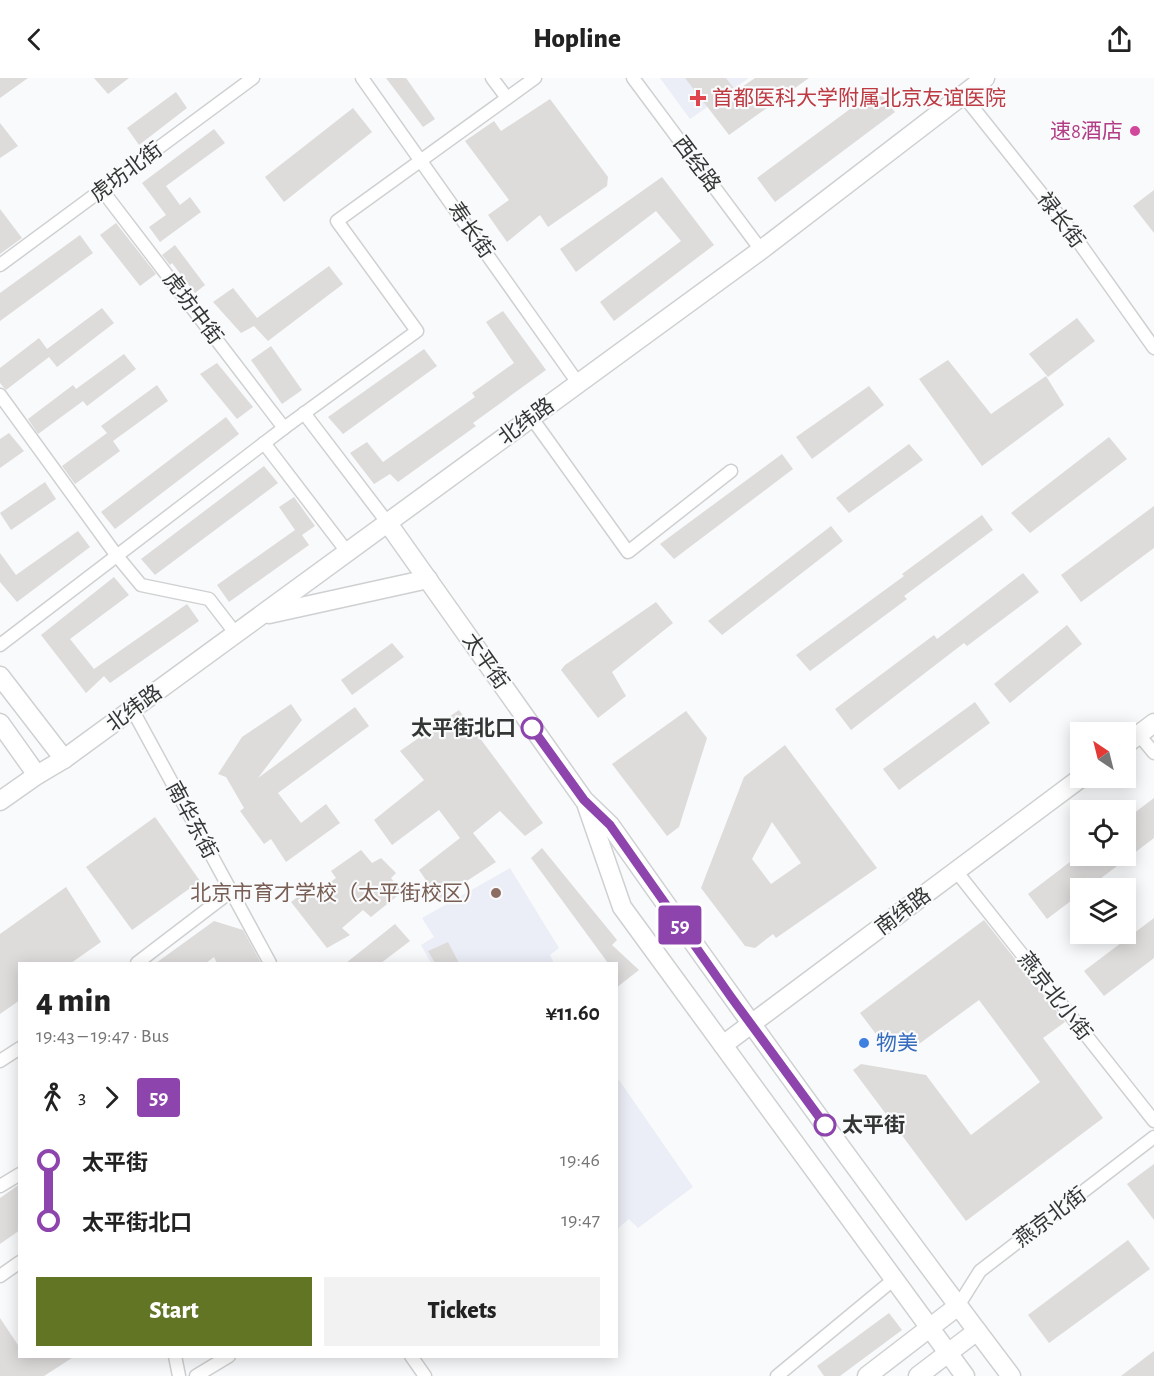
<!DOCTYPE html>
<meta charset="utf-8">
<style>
body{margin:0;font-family:"Alegreya Sans","Noto Sans SC",sans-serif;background:#f2f2f2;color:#222;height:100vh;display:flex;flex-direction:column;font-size:22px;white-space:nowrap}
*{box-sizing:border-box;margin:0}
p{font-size:20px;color:#767676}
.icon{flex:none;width:33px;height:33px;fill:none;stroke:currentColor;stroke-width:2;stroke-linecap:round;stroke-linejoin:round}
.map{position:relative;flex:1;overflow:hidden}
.sheet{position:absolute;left:18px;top:884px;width:600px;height:396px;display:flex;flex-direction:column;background:#fff;border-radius:0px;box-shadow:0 3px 15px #0003}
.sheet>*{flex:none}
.badge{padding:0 12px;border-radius:4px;font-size:21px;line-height:39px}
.needle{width:39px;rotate:325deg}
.controls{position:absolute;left:1070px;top:644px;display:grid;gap:12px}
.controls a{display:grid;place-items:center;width:66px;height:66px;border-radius:0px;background:#fff;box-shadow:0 3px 15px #0003;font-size:30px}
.map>.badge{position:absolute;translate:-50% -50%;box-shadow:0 0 0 3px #fff}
.legs{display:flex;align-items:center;gap:9px;height:66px;padding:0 18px;font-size:20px}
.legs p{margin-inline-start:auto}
.head{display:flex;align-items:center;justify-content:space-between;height:102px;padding:0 18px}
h1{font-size:33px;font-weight:800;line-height:45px}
.action{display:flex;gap:12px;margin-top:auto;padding:12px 18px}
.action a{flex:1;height:69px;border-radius:0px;background:#617524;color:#fff;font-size:24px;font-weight:800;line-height:69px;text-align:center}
.action a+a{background:#f2f2f2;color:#222}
ul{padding:0 18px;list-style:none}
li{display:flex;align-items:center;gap:21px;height:60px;font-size:22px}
li i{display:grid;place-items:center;width:9px;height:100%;margin:0 8px;background:currentColor}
li i::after{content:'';width:15px;height:15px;margin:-8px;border:4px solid;border-radius:50%;background:#fff}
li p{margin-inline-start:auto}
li:first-child i{background:linear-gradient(#0000 50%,currentColor 0)}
li:last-child i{background:linear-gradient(currentColor 50%,#0000 0)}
header{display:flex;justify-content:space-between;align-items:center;height:78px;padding:0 18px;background:#fff;font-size:27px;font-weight:800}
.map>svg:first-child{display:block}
.built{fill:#eceef7}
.building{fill:#dedbdb;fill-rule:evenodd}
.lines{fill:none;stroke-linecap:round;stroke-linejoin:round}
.street-casing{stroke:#cfd0d1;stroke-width:15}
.secondary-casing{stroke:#cfd0d1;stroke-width:21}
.street{stroke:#fff;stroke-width:12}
.secondary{stroke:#fff;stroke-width:18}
.line-1-casing{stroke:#fff;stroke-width:14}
.line-1{stroke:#8e44ad;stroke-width:9}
.health-dot{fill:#e0444e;stroke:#f9fafb;stroke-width:2}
.hotel-dot{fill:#d1479c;stroke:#f9fafb;stroke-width:2}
.stop-1-dot{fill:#fff;stroke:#8e44ad;stroke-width:3}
.education-dot{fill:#8d6e63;stroke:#f9fafb;stroke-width:2}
.shop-dot{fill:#3f7fe0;stroke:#f9fafb;stroke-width:2}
.labels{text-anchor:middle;stroke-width:4.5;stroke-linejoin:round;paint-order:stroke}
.health-label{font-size:21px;fill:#be3a42;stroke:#f9fafb;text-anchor:start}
.hotel-label{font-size:21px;fill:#b23c85;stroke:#f9fafb;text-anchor:end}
.street-label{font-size:21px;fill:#343535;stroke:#f9fafb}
.stop-label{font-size:21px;font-weight:bold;fill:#343535;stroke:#f9fafb;text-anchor:end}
.education-label{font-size:21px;fill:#785e54;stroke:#f9fafb;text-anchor:end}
.shop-label{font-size:21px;fill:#366cbe;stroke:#f9fafb;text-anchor:start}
</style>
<header><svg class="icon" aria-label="back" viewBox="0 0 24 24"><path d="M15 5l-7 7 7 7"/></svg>Hopline<svg class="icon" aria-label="share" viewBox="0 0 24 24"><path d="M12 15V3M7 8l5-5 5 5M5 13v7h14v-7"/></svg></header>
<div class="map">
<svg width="1154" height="1298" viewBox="0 0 1154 1298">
<rect width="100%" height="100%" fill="#f9fafb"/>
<g class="built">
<path d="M660 0H749L690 41Z"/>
<path d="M510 790 559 870 550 877 554 885H431L421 867 434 859 422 840Z"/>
<path d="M619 1002 693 1109 638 1150 629 1141 617 1151 616 1004Z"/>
</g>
<g class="building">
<path d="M0 0H28L0 20Z"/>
<path d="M94 0H129L108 16Z"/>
<path d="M386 0H406L435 41 423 49Z"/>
<path d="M685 0H726L736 13 755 0H809L729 57Z"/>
<path d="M877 11 895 34 775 124 757 100Z"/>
<path d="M176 14 187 30 139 67 127 50Z"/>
<path d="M550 21 608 99 607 108 548 149 540 137 507 164 488 137 509 122 465 63 494 43 501 53Z"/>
<path d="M353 30 372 54 284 124 265 99Z"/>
<path d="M0 45 18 68 0 80Z"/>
<path d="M214 51 225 65 166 108 180 127 190 119 201 134 160 164 149 149 166 137 142 105Z"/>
<path d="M662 99 714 167 614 243 600 224 681 163 656 133 576 194 560 171Z"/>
<path d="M1154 112V155L1133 128Z"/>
<path d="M0 131 22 160 0 176Z"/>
<path d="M116 145 156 196 140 208 100 157Z"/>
<path d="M80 157 93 175 0 243V215Z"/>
<path d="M175 167 205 207 195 215 172 185 170 187 162 177Z"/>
<path d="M329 188 343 206 268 263 254 248 241 255 213 224 233 210 257 240Z"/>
<path d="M102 230 114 245 57 289 49 279 6 312 4 310 0 305V290L39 260 47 271Z"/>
<path d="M503 233 546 292 473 345 476 348 398 404 390 396 374 406 350 375 367 364 383 384 475 319 472 315 514 285 486 244Z"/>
<path d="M1077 240 1095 263 1048 299 1029 276Z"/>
<path d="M271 268 302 312 282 326 251 282Z"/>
<path d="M424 271 437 288 343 356 328 339Z"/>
<path d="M124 276 136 291 87 328 83 323 38 356 28 341 73 307 76 311Z"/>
<path d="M948 282 991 336 1046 298 1064 327 982 388 919 301Z"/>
<path d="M217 285 253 329 237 341 200 296Z"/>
<path d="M157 307 168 323 113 363 120 373 75 406 62 388 107 355 101 348Z"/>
<path d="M869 308 884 327 812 381 796 359Z"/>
<path d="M226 339 239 356 115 451 101 434Z"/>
<path d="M9 355 24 373 0 390V361Z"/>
<path d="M1109 359 1127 381 1030 455 1011 435Z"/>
<path d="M909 366 923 382 849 435 836 420Z"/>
<path d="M782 376 793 391 674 481 660 466Z"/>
<path d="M264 388 278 405 155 497 141 481Z"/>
<path d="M45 404 56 421 11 452 0 435Z"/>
<path d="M294 419 315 448 302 457 309 467 229 524 217 507 295 452 279 429Z"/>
<path d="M1154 428V470L1081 524 1061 497Z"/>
<path d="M982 437 993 452 904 518 907 521 810 593 796 577 904 498 902 496Z"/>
<path d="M831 448 843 463 722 557 708 543Z"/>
<path d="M78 453 90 469 17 524 0 504V475L16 497Z"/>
<path d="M1023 495 1039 514 967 568 964 565 851 652 835 631 934 557 937 561Z"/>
<path d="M114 499 129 517 70 561 94 591 187 526 199 543 110 605 104 598 86 615 41 557Z"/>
<path d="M656 524 673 545 612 594 626 618 598 640 561 592 565 587Z"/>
<path d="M1067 547 1082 566 1010 625 994 606Z"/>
<path d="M392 565 404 579 352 617 341 602Z"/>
<path d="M975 624 990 645 899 712 883 691Z"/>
<path d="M291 626 302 642 258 700 355 629 369 648 278 715 301 745 326 726 340 745 286 784 271 761 264 766 240 733 244 730 226 699 218 696 242 659Z"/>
<path d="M459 632 543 745 525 758 500 733 473 755 496 784 439 821 419 792 460 760 439 732 392 767 374 742 424 702 400 673Z"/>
<path d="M686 633 707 660 679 749 667 758 612 686Z"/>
<path d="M785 667 877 790 776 860 773 856 755 870 745 868 701 810 744 699ZM772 744 801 785 771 806 752 781Z"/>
<path d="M1154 720V760L1088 810H1080V816L1047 841 1028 816 1079 777H1125V742Z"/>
<path d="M155 739 200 803 132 852 86 789Z"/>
<path d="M542 770 617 862 612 867 639 892 616 910V885H608L531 780Z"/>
<path d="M361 772 372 785 381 780 396 795 391 800 402 814 371 839 363 832 342 850 350 857 327 870 291 824 305 813 310 819 336 800 331 793Z"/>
<path d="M66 809 101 864 71 885H20V922L0 936V856Z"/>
<path d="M1154 840V880L1104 918 1084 893Z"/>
<path d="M984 842 1065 944 1043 960 1103 1040 966 1143 853 992 861 986 926 997 971 1057 1040 1004 979 922 919 966 879 960 860 935Z"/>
<path d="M214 843 243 852 261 885H217L214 879 206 885H156Z"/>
<path d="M395 846 410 863 381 885H346Z"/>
<path d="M448 864 459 885H435L428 873Z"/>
<path d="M1154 1086V1142L1127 1106Z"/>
<path d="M20 1106V1152L0 1166V1120Z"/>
<path d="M1128 1162 1150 1191 1049 1265 1028 1237Z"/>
<path d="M889 1235 902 1252 840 1298H824L817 1288Z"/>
<path d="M0 1240 20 1270V1278H75L44 1298H0Z"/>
<path d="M1154 1273V1298H1121Z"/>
</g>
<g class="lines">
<g class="street-casing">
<g id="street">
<path d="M362 0 578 305"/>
<path d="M492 0 507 20"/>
<path d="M633 0 761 172"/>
<path d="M963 17 1068 149 1154 270"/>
<path d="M102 112 284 350"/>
<path d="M0 187 253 0"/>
<path d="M0 317 117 478 141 507 209 521 236 556"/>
<path d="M304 335 387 444"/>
<path d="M531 339 628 474 731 393"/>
<path d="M264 365 348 475"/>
<path d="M0 567 284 350 417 253 337 143 535 0"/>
<path d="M132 631 270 885"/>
<path d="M1139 657 1154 675"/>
<path d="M956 793 1154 1043"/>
<path d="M137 885 230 814"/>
<path d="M0 983 20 970"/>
<path d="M0 1108 20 1096"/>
<path d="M0 1198 20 1184"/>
<path d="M958 1228 980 1193 1154 1059"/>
<path d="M175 1278 179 1298"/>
<path d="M411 1278 425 1298"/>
<path d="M196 1298 229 1278"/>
<path d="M777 1298 893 1202"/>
</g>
</g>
<g class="secondary-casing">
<g id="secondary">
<path d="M387 444 584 722 610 747C741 933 874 1117 1011 1298"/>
<path d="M269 536 428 501"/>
<path d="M0 598 64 681"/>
<path d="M0 645 37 697"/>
<path d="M1125 667 1154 645"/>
<path d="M0 723 37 697 64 681 761 172 985 0"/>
<path d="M587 728 622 829 965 1298"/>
<path d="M723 967 1082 699"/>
<path d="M867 1298 958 1228"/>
<path d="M918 1298 977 1253"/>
</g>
</g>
<use href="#street" class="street"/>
<use href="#secondary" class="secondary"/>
</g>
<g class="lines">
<g class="line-1-casing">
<path id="line-1" d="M532 650 584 722 610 747 731 919 825 1047"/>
</g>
<use href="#line-1" class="line-1"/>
</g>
<path class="health-dot" d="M695 11h6v6h6v6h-6v6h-6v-6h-6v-6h6z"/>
<circle class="hotel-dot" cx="1135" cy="53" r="6"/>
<g class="stop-1-dot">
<circle cx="532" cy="650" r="10"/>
<circle cx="825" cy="1047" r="10"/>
</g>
<circle class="education-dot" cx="496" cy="815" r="6"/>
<circle class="shop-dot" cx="864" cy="965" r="6"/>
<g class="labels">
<g class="health-label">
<text x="712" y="27">首都医科大学附属北京友谊医院</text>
</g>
<g class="hotel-label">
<text x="1123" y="60">速8酒店</text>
</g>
<g class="street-label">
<text transform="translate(697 86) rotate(53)" y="7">西经路</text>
<text transform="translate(126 94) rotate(-37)" y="7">虎坊北街</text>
<text transform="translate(1061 142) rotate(53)" y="7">禄长街</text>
<text transform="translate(471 152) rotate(55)" y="7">寿长街</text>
<text transform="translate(193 230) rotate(53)" y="7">虎坊中街</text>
<text transform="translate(526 343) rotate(-36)" y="7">北纬路</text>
<text transform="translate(486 583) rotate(55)" y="7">太平街</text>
<text transform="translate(134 630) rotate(-36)" y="7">北纬路</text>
<text transform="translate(192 742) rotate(62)" y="7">南华东街</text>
<text transform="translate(903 833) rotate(-37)" y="7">南纬路</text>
<text transform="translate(1055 918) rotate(52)" y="7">燕京北小街</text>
<text transform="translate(1050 1139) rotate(-37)" y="7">燕京北街</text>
</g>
<g class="stop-label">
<text x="516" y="657">太平街北口</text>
<text x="842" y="1054" text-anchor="start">太平街</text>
</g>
<g class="education-label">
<text x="484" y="822">北京市育才学校（太平街校区）</text>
</g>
<g class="shop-label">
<text x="876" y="972">物美</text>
</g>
</g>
</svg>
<div class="controls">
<a><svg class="needle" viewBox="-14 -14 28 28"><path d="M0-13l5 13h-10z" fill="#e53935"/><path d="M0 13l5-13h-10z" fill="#767676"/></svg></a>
<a><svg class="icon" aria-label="locate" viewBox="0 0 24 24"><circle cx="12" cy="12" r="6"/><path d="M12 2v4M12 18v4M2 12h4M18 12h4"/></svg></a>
<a><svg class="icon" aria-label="layers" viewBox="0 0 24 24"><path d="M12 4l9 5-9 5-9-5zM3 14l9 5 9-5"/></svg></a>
</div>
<b class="badge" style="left:680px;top:847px;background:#8e44ad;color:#fff">59</b>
<section class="sheet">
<div class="head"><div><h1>4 min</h1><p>19:43 – 19:47 · Bus</p></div><b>¥11.60</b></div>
<div class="legs"><svg class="icon" aria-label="walk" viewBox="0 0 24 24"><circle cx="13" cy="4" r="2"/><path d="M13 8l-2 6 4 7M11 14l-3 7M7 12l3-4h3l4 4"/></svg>3<svg class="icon" aria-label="forward" viewBox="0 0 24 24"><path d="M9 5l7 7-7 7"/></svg><b class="badge" style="background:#8e44ad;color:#fff">59</b></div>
<ul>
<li><i style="color:#8e44ad"></i><b>太平街</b><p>19:46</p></li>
<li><i style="color:#8e44ad"></i><b>太平街北口</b><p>19:47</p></li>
</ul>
<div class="action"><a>Start</a><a>Tickets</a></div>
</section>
</div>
